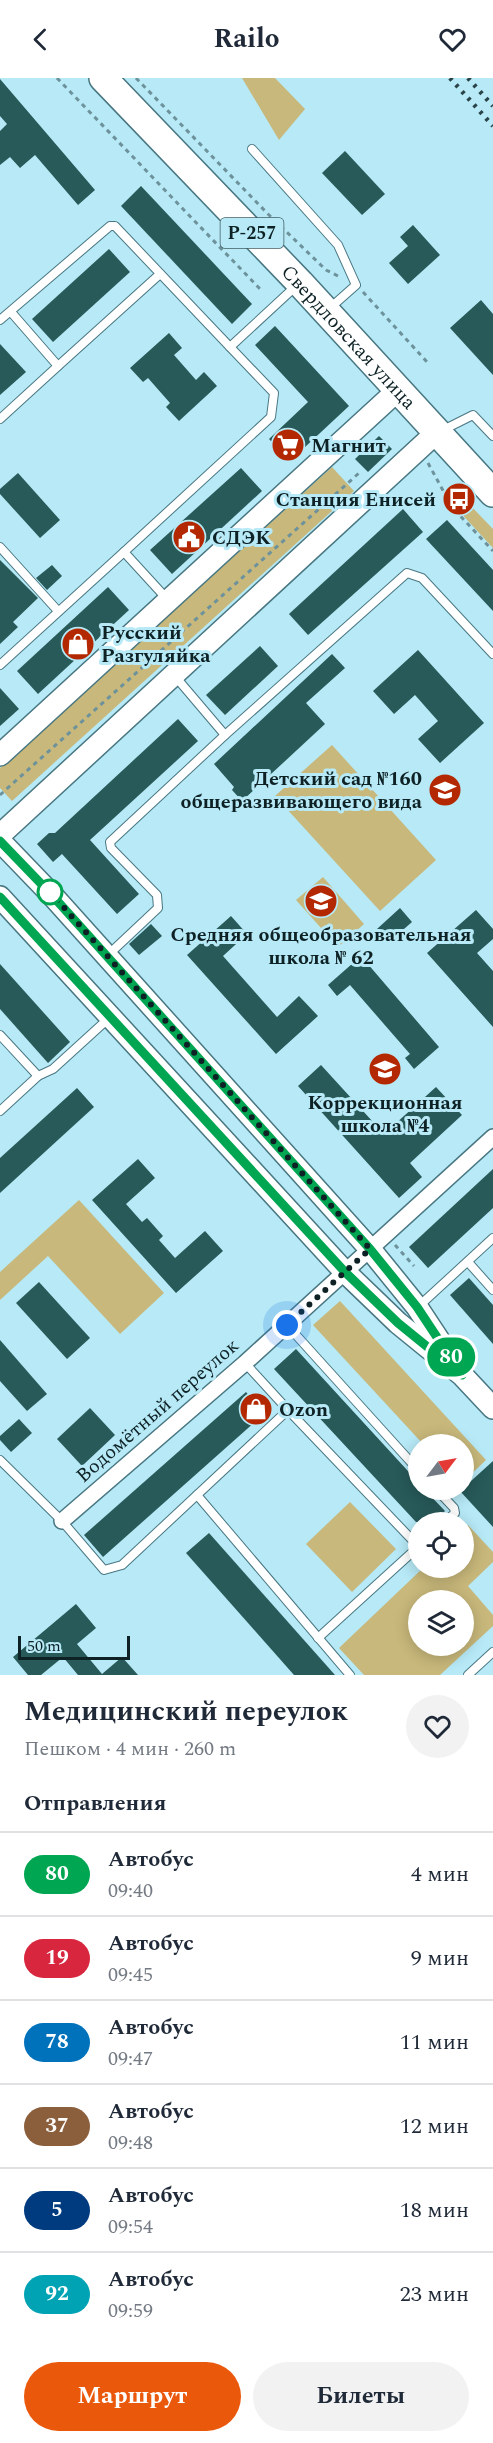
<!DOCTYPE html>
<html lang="ru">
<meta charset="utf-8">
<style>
body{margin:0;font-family:Spectral,serif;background:#f2f2f3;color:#1f2937;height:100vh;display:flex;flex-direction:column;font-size:22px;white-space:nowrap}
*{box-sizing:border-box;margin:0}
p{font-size:20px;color:#747a83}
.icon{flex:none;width:33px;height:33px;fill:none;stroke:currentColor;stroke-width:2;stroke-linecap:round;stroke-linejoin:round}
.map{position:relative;height:1597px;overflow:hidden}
.drawer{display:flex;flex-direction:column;background:#fff;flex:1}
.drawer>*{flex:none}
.badge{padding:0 12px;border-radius:20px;font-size:21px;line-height:39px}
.needle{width:39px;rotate:58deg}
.fabs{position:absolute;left:408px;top:1356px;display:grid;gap:12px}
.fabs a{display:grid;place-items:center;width:66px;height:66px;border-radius:50%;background:#fff;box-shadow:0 3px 15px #0003;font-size:30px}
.scale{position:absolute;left:18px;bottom:15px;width:112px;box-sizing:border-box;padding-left:6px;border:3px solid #0e2226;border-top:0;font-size:16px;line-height:21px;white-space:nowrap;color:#0e2226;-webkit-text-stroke:4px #b7e9f6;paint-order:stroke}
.you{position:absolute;width:30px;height:30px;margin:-15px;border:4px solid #fff;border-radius:50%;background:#1a73e8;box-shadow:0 0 0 9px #1a73e833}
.map>.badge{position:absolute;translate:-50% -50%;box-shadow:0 0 0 3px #fff}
h2{padding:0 24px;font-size:22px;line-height:54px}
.round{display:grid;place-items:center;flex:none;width:63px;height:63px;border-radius:32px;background:#f2f2f3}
.summary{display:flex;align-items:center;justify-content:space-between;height:102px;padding:0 24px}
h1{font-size:28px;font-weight:700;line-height:45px}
.cta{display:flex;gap:12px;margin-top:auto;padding:12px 24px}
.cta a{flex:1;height:69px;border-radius:36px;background:#ea580c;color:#fff;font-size:24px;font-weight:700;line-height:69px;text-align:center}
.cta a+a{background:#f2f2f3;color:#1f2937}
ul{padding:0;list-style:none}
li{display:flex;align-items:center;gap:18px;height:84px;padding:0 24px;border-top:2px solid #e0e1e3}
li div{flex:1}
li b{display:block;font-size:22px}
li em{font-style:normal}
li .badge{min-width:66px;font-weight:700;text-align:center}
header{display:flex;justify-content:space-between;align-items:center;height:78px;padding:0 24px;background:#fff;font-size:27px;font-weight:700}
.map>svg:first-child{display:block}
.green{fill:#c8b87b;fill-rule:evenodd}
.building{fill:#275a59}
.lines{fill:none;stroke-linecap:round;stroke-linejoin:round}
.lane-casing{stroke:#487782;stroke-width:10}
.street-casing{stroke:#487782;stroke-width:18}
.secondary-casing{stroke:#487782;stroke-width:24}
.highway-casing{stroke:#487782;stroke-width:30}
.path{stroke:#6d929b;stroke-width:3;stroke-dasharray:4.5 4.5;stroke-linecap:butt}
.lane{stroke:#fff;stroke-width:8}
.street{stroke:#fff;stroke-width:15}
.secondary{stroke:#fff;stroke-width:21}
.highway{stroke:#fff;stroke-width:27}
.rail{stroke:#2a4349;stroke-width:4.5;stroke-dasharray:3 6;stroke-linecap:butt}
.line-casing{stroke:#fff;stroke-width:14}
.line{stroke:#00a651;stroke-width:9}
.walk{stroke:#0e2226;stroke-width:6;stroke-dasharray:0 10.8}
.stop-dot{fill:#fff;stroke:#00a651;stroke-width:3}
.labels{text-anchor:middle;stroke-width:6;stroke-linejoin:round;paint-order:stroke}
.shield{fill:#b7e9f6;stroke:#415e64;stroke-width:1.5}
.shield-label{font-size:18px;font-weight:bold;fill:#0e2226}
.street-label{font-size:20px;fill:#0e2226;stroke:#b7e9f6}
.poi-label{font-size:20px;font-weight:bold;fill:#0e2226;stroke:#b7e9f6;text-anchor:start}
</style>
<header><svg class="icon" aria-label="back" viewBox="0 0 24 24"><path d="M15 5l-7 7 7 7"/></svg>Railo<svg class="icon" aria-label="heart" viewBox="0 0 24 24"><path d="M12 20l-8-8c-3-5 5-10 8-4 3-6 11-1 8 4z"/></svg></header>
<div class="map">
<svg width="493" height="1597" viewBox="0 0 493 1597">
<rect width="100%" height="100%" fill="#b7e9f6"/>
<g class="green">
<path d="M242 0H275L305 31 279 62Z"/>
<path d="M332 389 354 413 12 723 0 710V690Z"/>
<path d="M467 424 493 451V470L458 432Z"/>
<path d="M332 667 436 782 380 833 275 718Z"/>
<path d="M323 799 364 846 338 869 296 822Z"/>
<path d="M79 1122 164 1215 120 1256 48 1178 0 1222V1194Z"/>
<path d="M340 1223 486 1382 464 1403V1366H423L313 1247Z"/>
<path d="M350 1424 396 1471 352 1514 306 1466Z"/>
<path d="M468 1447 493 1474V1484L468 1508 493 1537V1548L440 1597H364L339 1570 423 1490H464V1451ZM418 1522H464V1568H418Z"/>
</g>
<g class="building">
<path d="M0 1 95 112 78 127 35 77 20 90 10 79 0 87V53L7 46 0 38Z"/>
<path d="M345 73 385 116 362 137 322 95Z"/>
<path d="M141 108 252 226 232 246 121 128Z"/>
<path d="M413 147 440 177 408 206 389 185 408 168 400 159Z"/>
<path d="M109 171 130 194 53 264 32 241Z"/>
<path d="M481 222 493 236V297L450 250Z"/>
<path d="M275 248 349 328 290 383 269 361 308 324 255 267Z"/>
<path d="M169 255 182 270 174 277 196 302 204 294 217 308 179 343 166 329 170 325 148 300 143 304 130 290Z"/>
<path d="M0 266 26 294 0 317Z"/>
<path d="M379 358 392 371 368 394 355 381Z"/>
<path d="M241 390 262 413 172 496 150 472Z"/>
<path d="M18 395 60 442 40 460 0 416V411Z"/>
<path d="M403 431 423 454 308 557 289 536Z"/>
<path d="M447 442 493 492V533L426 461Z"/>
<path d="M0 482 38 520 13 544 18 549 0 566Z"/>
<path d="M52 487 62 498 47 512 36 500Z"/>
<path d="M108 509 129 532 38 616 17 593Z"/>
<path d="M260 568 278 588 225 637 206 617Z"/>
<path d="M418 572 484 645 440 685 418 661 438 643 415 617 394 636 373 613Z"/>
<path d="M332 576 345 590 306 625 325 646 242 723 232 712 234 709 214 686Z"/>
<path d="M0 610 19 631 0 648Z"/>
<path d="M178 641 198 663 90 762 139 816 117 836 62 776 53 784 37 766 49 755H55Z"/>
<path d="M400 830 412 844 389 864 377 851Z"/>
<path d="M476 832 493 851V861L477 875 493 893V949L427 875Z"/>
<path d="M231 838 247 856 223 878 277 939 299 918 318 938 276 976 187 877Z"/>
<path d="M151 846 162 858 139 877 129 866Z"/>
<path d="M361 878 439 969 414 991 405 980 410 976 350 907 337 918 328 907Z"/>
<path d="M0 886 70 964 48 985 0 931Z"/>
<path d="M321 987 384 1056 436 1009 462 1037 410 1085 422 1099 399 1120 298 1008Z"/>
<path d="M77 1010 94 1029 0 1115V1080Z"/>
<path d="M138 1081 155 1100 126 1126 142 1144 147 1140 163 1158 159 1162 175 1180 205 1153 223 1173 176 1215 92 1122Z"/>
<path d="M493 1091V1130L428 1190 409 1169Z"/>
<path d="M469 1200 493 1227V1266L450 1217Z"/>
<path d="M39 1204 90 1260 67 1281 16 1225Z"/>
<path d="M0 1262 47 1316 27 1333 0 1303Z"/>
<path d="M296 1271 418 1404V1412H425L445 1433 433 1444H416L274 1291Z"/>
<path d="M246 1314 264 1336 103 1479 84 1457Z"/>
<path d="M90 1330 115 1357 82 1388 57 1361Z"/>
<path d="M19 1341 32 1355 11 1374 0 1362V1358Z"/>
<path d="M493 1383V1449L460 1413Z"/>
<path d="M209 1455 335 1597H294L186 1475Z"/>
<path d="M76 1526 96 1550 77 1566 102 1596 122 1579 138 1597H78L63 1579 41 1597H28L13 1579Z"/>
</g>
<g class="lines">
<g class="lane-casing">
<g id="lane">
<path d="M252 71 338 167 356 207 330 230"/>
<path d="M11 234 58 288 160 196"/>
<path d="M0 242 110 148H115L230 269"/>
<path d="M0 341 58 288"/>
<path d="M441 353 473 337 493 358"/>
<path d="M0 469 58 533"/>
<path d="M167 521 124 474 271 339 274 315 230 269 296 208"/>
<path d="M0 587 124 474"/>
<path d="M225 657 407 495 422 500 493 576"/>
<path d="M108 877 158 830 157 817 111 770 110 764 225 657 174 597"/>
<path d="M0 957 38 998 53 991 109 940"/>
<path d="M0 1033 38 998"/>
<path d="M468 1184 493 1212"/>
<path d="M419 1228 493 1160"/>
<path d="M287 1247 418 1392"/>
<path d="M288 1332 418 1468"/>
<path d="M0 1382 62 1443 104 1492 122 1487 288 1332 245 1285"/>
<path d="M437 1412 454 1430 455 1435 445 1444"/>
<path d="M197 1417 350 1597"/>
<path d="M318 1560 418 1469"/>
<path d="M468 1597 493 1574"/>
</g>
</g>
<g class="street-casing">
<path id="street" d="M62 1443 245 1285 493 1059"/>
</g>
<g class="secondary-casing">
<g id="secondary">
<path d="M0 677 398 312"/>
<path d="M0 757 436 355"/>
<path d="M0 763 51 816 370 1171 417 1229 450 1279"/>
<path d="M0 819 345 1194 398 1245 462 1297 493 1330"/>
</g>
</g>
<g class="highway-casing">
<g id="highway">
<path id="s1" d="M103 0 300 205 493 415"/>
</g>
</g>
<g class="path">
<path d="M57 0 261 212"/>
<path d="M136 0 268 136 326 192 340 199"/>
<path d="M363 214 428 285"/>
<path d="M428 385 452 429 493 473"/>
<path d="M0 717 359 395"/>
<path d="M395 1167 414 1188"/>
</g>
<use href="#lane" class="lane"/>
<use href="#street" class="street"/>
<use href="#secondary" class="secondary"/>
<use href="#highway" class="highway"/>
<g class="rail">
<path d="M450 0 493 48"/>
<path d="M468 0 493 28"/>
</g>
</g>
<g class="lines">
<g class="line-casing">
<path id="line" d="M0 763 51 816 370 1171 417 1229 462 1297 398 1245 345 1194 0 819"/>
</g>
<use href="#line" class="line"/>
<path class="walk" d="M50 814 370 1171 287 1247"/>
</g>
<defs>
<g id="supermarket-disc" transform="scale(1.725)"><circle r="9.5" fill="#b32800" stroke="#b7e9f6"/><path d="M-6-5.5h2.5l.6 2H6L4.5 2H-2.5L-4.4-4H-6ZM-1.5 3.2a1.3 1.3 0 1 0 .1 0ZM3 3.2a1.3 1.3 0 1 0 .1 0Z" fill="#fff"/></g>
<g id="bus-disc" transform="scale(1.725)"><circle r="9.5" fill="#b32800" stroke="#b7e9f6"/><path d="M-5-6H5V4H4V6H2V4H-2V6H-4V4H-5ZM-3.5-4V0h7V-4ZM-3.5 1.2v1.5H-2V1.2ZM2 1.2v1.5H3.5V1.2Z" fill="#fff"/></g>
<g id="civic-disc" transform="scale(1.725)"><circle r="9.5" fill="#b32800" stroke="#b7e9f6"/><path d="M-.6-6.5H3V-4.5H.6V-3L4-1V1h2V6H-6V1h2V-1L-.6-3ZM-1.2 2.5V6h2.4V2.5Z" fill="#fff"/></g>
<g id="shop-disc" transform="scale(1.725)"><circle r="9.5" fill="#b32800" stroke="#b7e9f6"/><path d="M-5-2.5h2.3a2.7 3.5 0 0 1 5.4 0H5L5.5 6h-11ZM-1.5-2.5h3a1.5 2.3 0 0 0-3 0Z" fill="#fff"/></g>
<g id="school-disc" transform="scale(1.725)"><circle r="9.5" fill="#b32800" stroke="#b7e9f6"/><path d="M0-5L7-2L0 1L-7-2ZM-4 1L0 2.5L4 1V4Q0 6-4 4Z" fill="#fff"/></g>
</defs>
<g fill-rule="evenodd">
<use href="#supermarket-disc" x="288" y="367"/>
<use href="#bus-disc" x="459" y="421"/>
<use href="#civic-disc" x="189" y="459"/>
<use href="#shop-disc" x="78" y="566"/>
<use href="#school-disc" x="445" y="712"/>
<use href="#school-disc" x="321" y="823"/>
<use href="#school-disc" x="385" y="991"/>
<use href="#shop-disc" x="256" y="1331"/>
</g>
<circle class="stop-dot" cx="50" cy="814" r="12"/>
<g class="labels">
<rect class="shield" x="220.5" y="140" width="63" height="30" rx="4.5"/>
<g class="shield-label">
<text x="252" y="161">Р-257</text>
</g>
<g class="street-label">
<text dy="7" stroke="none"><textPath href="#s1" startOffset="357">Свердловская улица</textPath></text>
<text transform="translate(157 1332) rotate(-41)" y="7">Водомётный переулок</text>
</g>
<g class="poi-label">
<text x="311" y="374">Магнит</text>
<text x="436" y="428" text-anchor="end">Станция Енисей</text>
<text x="212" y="466">СДЭК</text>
<text x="101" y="561">Русский<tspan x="101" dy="23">Разгуляйка</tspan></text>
<text x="422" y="707" text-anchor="end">Детский сад №160<tspan x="422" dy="23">общеразвивающего вида</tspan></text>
<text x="321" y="863" text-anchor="middle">Средняя общеобразовательная<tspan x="321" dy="23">школа № 62</tspan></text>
<text x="385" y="1031" text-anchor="middle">Коррекционная<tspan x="385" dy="23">школа №4</tspan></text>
<text x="279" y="1338">Ozon</text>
</g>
</g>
</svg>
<div class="fabs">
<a><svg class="needle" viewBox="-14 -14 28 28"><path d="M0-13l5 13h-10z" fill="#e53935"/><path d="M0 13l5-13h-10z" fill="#747a83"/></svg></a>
<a><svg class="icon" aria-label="locate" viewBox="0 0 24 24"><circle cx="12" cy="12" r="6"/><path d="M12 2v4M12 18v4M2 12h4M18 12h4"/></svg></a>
<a><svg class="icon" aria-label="layers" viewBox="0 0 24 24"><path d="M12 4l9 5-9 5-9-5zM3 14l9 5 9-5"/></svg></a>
</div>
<div class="scale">50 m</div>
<div class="you" style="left:287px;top:1247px"></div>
<b class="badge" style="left:451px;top:1279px;background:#00a651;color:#fff">80</b>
</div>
<section class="drawer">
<div class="summary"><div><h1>Медицинский переулок</h1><p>Пешком · 4 мин · 260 m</p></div><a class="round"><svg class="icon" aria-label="heart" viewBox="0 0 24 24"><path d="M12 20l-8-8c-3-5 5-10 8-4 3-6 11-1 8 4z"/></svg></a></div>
<h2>Отправления</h2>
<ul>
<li><span class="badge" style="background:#00a651;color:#fff">80</span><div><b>Автобус</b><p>09:40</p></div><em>4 мин</em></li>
<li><span class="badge" style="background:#d7263d;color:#fff">19</span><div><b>Автобус</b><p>09:45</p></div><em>9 мин</em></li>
<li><span class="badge" style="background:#0072bc;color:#fff">78</span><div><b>Автобус</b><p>09:47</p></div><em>11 мин</em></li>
<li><span class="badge" style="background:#8b5e3c;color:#fff">37</span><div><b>Автобус</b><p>09:48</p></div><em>12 мин</em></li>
<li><span class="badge" style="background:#003b80;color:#fff">5</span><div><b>Автобус</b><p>09:54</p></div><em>18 мин</em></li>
<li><span class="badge" style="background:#00a3b4;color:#fff">92</span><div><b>Автобус</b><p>09:59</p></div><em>23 мин</em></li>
</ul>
<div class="cta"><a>Маршрут</a><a>Билеты</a></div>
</section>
